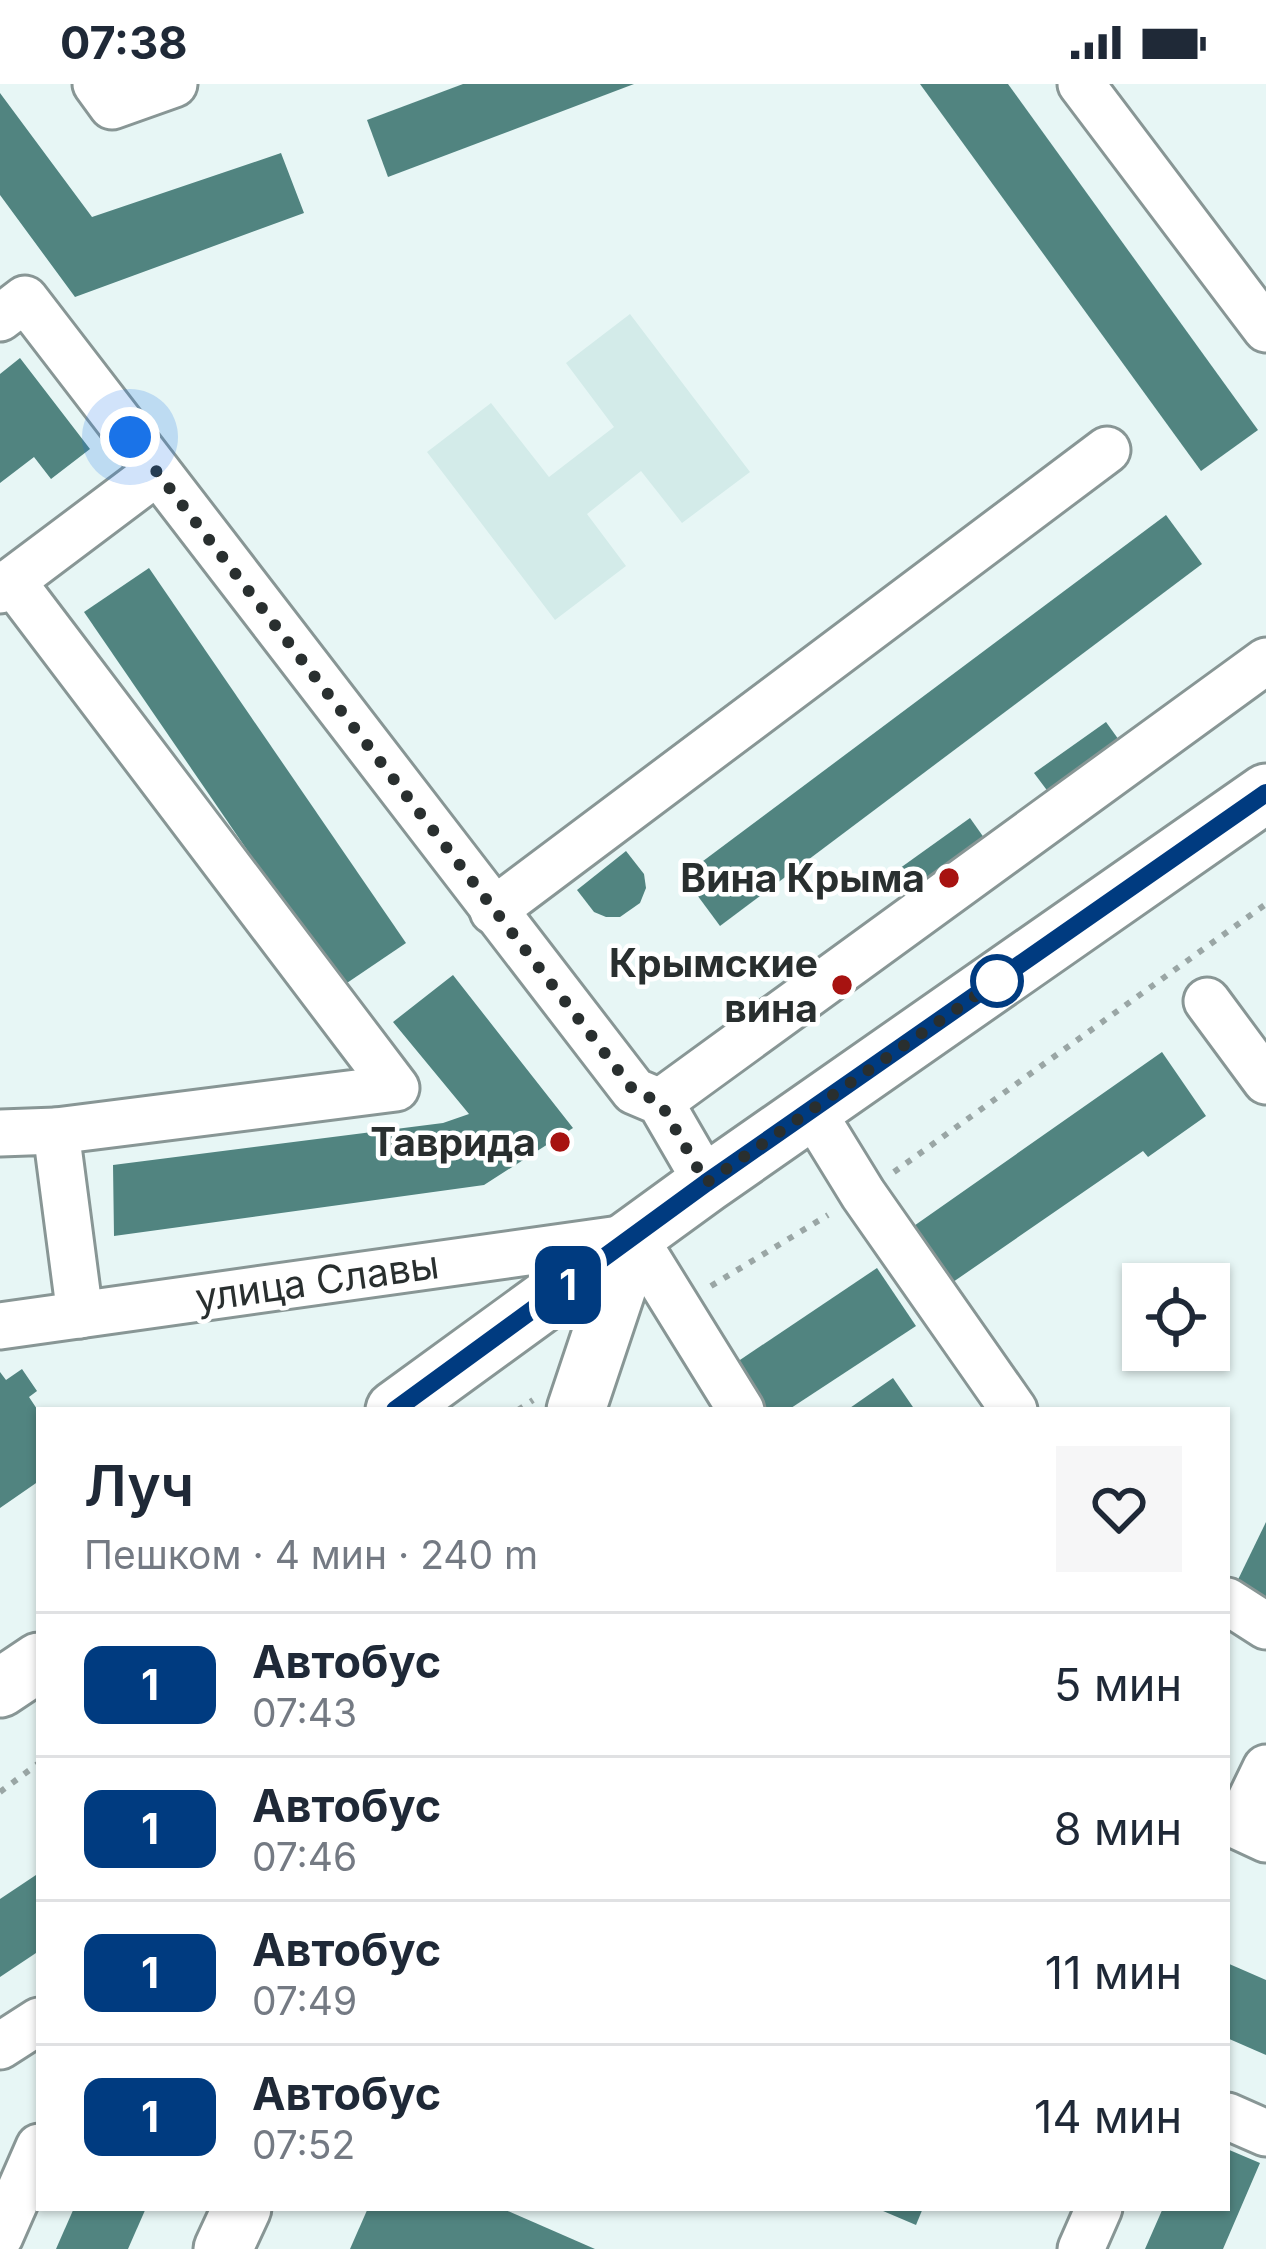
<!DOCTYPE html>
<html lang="ru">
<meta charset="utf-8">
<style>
body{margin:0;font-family:Inter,sans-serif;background:#f6f6f7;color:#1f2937;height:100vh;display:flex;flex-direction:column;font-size:45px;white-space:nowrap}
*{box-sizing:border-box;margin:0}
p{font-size:39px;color:#747a83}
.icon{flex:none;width:66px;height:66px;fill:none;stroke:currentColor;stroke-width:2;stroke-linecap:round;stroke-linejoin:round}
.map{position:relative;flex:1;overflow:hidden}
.side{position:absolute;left:36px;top:1323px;width:1194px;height:804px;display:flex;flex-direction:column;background:#fff;border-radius:0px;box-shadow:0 3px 9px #0004}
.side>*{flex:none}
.badge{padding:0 24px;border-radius:18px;font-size:42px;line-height:78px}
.controls{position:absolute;left:1122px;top:1179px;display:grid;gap:24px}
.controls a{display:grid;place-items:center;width:108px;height:108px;border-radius:0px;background:#fff;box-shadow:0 3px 9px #0004;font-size:60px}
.you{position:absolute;width:60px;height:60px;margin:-30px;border:9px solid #fff;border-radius:50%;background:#1a73e8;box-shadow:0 0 0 18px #1a73e833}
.map>.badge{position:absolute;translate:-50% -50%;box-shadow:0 0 0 6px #fff}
.round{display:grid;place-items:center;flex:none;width:126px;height:126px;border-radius:0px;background:#f6f6f7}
.overview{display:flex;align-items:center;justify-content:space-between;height:204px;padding:0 48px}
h1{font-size:57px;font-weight:600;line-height:90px}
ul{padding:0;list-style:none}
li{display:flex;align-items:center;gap:36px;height:144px;padding:0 48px;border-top:3px solid #e0e1e3}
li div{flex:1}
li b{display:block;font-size:45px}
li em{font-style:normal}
li .badge{min-width:132px;font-weight:700;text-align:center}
.status{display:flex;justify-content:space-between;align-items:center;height:84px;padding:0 60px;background:#fff;direction:ltr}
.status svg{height:33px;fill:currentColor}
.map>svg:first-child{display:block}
.built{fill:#d3ebe9}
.building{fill:#518480}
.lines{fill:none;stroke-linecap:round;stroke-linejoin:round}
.minor-casing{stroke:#889695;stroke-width:51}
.major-casing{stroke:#889695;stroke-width:63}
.path{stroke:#9aa6a5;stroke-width:6;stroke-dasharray:6 9;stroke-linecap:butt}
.minor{stroke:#fff;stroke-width:45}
.major{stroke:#fff;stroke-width:57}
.line-casing{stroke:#fff;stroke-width:27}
.line{stroke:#003b80;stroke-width:18}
.walk{stroke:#292f2f;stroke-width:12;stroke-dasharray:0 21.6}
.poi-dot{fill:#a71311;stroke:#fff;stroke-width:4.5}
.stop-dot{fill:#fff;stroke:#003b80;stroke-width:6}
.labels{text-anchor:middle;stroke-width:9;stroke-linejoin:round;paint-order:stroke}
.poi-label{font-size:39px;font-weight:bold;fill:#292f2f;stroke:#fff;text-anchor:end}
.street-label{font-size:39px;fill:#292f2f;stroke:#fff}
</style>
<div class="status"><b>07:38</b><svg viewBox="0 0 49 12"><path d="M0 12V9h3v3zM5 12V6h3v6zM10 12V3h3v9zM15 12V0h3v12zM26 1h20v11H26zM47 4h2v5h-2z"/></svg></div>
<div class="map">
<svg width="1266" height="2165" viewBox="0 0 1266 2165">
<rect width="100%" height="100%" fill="#e7f6f5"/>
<path class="built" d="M630 230 750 388 682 439 641 387 587 430 626 482 555 536 427 368 491 319 549 393 614 343 566 279Z"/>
<g class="building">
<path d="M463 0H634L388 93 367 36Z"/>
<path d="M920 0H1008L1258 346 1201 387Z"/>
<path d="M0 9 92 133 281 69 304 129 75 213 0 111Z"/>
<path d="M20 274 90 365 51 395 34 373 0 399V290Z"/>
<path d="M1166 431 1202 480 720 842 683 792Z"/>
<path d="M149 484 406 859 341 903 84 528Z"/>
<path d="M1106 638 1129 670 1058 721 1034 689Z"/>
<path d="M970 734 987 758 914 811 896 787Z"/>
<path d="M626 767 644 790 646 804 640 819 620 833H606L594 828 577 806Z"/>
<path d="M453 891 573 1044 484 1101 114 1152 113 1081 443 1039 469 1030 393 938Z"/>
<path d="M1162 968 1206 1032 1148 1073 1143 1067 940 1207 901 1151Z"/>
<path d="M877 1184 916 1242 788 1326H767L731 1282Z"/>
<path d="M22 1285 37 1307 29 1313 39 1328V1397L0 1424V1288L6 1296Z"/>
<path d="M893 1294 915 1326H847Z"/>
<path d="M1266 1438V1527L1231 1510Z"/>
<path d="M39 1789V1867L0 1893V1815Z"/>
<path d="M1227 1879 1266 1896V1971L1227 1954Z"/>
<path d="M1227 2065 1260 2079 1223 2165H1145L1163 2124H1227Z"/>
<path d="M74 2124H146L128 2165H56Z"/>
<path d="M368 2124H501L595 2165H350Z"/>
<path d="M876 2124H923L916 2141Z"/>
</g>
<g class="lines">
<g class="minor-casing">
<g id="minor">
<path d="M96 0 112 22 174 0"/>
<path d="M1081 0 1266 245"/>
<path d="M0 234 25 215 634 1007 660 1018 707 1099"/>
<path d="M12 497 396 1004 56 1047"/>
<path d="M0 506 157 388"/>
<path d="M493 827 1107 366"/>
<path d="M1207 917 1266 997"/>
<path d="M660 1018 1266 577"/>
<path d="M812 1027 863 1110 1014 1326"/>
<path d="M0 1049 56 1047 80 1231"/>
<path d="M0 1242 634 1153 741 1326"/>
<path d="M1227 1517 1266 1542"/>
<path d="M1266 1684 1238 1742 1266 1755"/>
<path d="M0 1962 39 1937"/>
<path d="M1227 2032 1266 2049"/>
<path d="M0 2152 39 2063"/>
<path d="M1081 2165 1099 2124"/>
</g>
</g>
<g class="major-casing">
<g id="major">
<path d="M395 1326 707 1099 1266 709"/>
<path d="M576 1326 634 1153"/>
<path d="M0 1604 39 1578"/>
<path d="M223 2165 242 2124"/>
</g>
</g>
<g class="path">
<path d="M894 1088 1266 820"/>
<path d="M711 1202 828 1131"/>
<path d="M518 1326 533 1316"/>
<path d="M0 1708 39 1679"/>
</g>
<use href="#minor" class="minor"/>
<use href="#major" class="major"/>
</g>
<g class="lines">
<g class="line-casing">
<path id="line" d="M395 1326 706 1099 1266 709"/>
</g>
<use href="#line" class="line"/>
<path class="walk" d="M130 353 634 1007 660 1018 706 1099 997 897"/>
</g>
<g class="poi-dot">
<circle cx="949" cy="794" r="12"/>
<circle cx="842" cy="901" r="12"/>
<circle cx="560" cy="1058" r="12"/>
</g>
<circle class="stop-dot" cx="997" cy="897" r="24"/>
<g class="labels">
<g class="poi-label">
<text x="925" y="808">Вина Крыма</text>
<text x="818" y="893">Крымские<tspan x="818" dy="45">вина</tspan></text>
<text x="536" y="1072">Таврида</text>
</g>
<g class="street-label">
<text transform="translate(317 1197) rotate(-8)" y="14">улица Славы</text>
</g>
</g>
</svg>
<div class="controls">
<a><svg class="icon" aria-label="locate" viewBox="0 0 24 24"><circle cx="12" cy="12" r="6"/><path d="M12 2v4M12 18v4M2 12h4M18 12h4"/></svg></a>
</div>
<div class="you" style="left:130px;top:353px"></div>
<b class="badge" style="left:568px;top:1201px;background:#003b80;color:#fff">1</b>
<section class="side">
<div class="overview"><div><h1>Луч</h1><p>Пешком · 4 мин · 240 m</p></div><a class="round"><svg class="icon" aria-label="heart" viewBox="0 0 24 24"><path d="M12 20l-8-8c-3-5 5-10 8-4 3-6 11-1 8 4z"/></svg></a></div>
<ul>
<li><span class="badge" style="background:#003b80;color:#fff">1</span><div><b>Автобус</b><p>07:43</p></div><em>5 мин</em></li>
<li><span class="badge" style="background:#003b80;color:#fff">1</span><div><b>Автобус</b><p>07:46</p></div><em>8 мин</em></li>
<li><span class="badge" style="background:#003b80;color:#fff">1</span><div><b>Автобус</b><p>07:49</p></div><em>11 мин</em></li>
<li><span class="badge" style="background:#003b80;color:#fff">1</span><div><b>Автобус</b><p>07:52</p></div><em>14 мин</em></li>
</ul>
</section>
</div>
